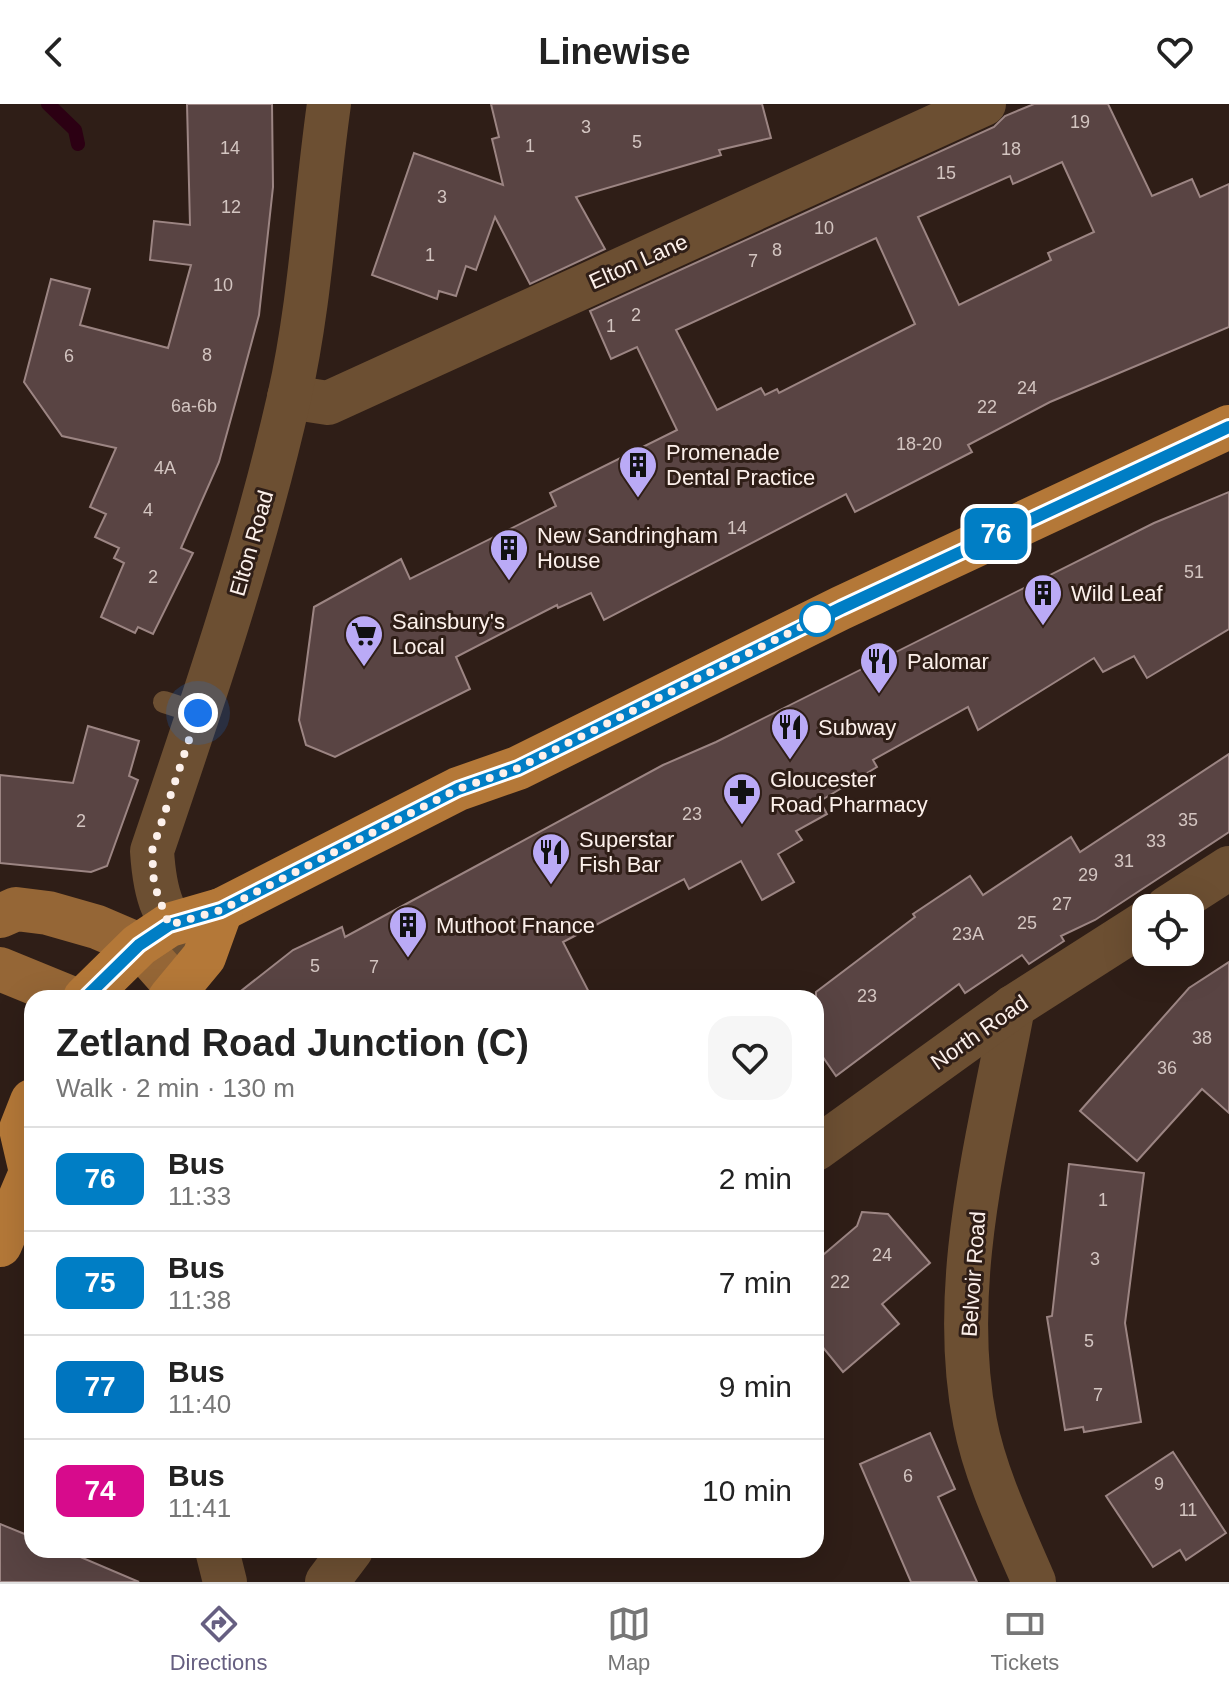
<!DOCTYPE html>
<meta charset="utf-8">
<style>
body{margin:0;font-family:Arial,sans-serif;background:#f6f6f6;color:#222;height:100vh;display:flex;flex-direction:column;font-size:30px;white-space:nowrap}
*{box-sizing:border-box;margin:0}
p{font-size:26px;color:#767676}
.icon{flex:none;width:44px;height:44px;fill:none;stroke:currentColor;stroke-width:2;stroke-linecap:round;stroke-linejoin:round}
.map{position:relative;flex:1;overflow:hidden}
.panel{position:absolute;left:24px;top:886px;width:800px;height:568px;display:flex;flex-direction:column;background:#fff;border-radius:24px;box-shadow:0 8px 32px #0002}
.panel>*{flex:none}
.badge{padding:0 16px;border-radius:12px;font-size:28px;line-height:52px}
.tools{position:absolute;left:1132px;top:790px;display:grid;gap:16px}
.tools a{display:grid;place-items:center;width:72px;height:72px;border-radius:16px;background:#fff;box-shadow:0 8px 32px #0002;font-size:40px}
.you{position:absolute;width:40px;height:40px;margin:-20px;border:6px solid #fff;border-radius:50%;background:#1a73e8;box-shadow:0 0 0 12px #1a73e833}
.map>.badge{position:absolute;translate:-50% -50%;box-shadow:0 0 0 4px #fff}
.round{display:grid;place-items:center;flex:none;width:84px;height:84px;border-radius:24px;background:#f6f6f6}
.overview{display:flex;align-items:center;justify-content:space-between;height:136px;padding:0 32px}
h1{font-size:38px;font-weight:700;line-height:60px}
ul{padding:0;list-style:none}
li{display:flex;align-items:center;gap:24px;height:104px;padding:0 32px;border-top:2px solid #e0e0e0}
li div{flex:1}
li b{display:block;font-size:30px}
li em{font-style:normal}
li .badge{min-width:88px;font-weight:700;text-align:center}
header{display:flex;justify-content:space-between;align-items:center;height:104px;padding:0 32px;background:#fff;font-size:36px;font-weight:700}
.menu{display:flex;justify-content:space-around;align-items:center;height:112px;border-top:2px solid #e0e0e0;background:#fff;font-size:22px;color:#767676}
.menu a{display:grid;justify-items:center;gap:4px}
.menu .active{color:#665f81}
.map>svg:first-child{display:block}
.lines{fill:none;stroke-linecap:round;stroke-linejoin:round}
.stream{stroke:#2c0013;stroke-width:14}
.building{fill:#594443;stroke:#9c8583;stroke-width:2;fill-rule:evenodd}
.lane{stroke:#6c4f32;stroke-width:22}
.street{stroke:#6c4f32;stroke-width:44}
.secondary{stroke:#956636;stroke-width:44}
.primary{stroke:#b47838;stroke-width:44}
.line-casing{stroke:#fff;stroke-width:18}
.line{stroke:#007ec5;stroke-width:12}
.walk{stroke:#fcf0eb;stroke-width:8;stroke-dasharray:0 14.4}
.stop-dot{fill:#fff;stroke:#007ec5;stroke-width:4}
.labels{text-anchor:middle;stroke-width:6;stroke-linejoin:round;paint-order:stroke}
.number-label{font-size:18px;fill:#d3c5c1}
.street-label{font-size:22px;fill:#fcf0eb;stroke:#2f1e17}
.poi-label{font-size:22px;fill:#fcf0eb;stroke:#2f1e17;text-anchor:start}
</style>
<header><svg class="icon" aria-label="back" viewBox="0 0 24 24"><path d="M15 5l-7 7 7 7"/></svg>Linewise<svg class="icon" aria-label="heart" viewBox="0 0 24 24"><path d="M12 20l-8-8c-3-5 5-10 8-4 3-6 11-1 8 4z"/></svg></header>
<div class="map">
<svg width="1229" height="1478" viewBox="0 0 1229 1478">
<rect width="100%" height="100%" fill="#2f1e17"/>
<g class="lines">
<path class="stream" d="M48 0 75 26 78 40"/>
</g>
<g class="building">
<path d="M187 0H272L273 83 259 211 238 289 219 358 181 444 193 449 153 530 138 523 135 529 101 513 124 459 114 454 119 444 95 433 106 410 90 403 116 344 62 332 24 278 51 175 90 185 80 221 168 244 191 161 150 156 154 117 190 121Z"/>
<path d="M491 0H762L771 34 719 46 721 51 576 93 605 145 530 180 495 113 476 166 466 162 456 192 439 187 437 195 372 171 414 49 503 81 492 35 499 33Z"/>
<path d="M1034 0H1108L1152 92 1192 75 1200 93 1229 80V223L1050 298 968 341 972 348 855 408 846 390 604 516 591 489 558 504 557 501 456 553 470 585 335 653 306 641 299 616 314 503 401 455 410 475 556 402 550 389 677 326 637 243 611 255 590 207 994 23 1005 12ZM1062 58 1094 128 1048 149 1051 156 959 201 918 113 1010 72 1013 80ZM876 134 915 220 779 289 777 285 765 291 761 284 717 306 676 226Z"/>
<path d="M1229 388V525L1147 574 1134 552 1103 568 1094 554 978 626 968 603 873 656 877 663 820 697 827 710 796 727 802 736 778 750 794 778 762 796 741 757 689 785 684 775 563 838 592 894H232L293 846 342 823 345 833 663 661 716 638 1154 419Z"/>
<path d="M88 622 139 637 129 672 138 676 107 762 91 768 0 759V671L73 679Z"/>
<path d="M1229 650V728L1095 816 1061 832 1064 837 1029 860 1022 851 965 889 959 880 836 972 816 943V888L915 813 913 810 970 772 983 791 1071 733 1080 748Z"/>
<path d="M1229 858V1009L1202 985 1137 1057 1080 1007 1189 884Z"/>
<path d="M1069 1060 1144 1069 1125 1219 1141 1318 1084 1328 1083 1323 1065 1326 1047 1213 1052 1212Z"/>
<path d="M862 1108 888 1110 930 1159 882 1200 899 1220 843 1268 816 1235V1157L857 1122Z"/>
<path d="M930 1329 955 1385 938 1393 977 1478H911L860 1360Z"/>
<path d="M1173 1348 1226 1429 1186 1456 1180 1446 1153 1463 1106 1392Z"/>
<path d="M0 1420 32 1433V1446H64L139 1478H0Z"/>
</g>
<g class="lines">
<path class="lane" d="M164 598 198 609"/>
<g class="street">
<path d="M289 293 328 299 984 0"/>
<path d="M1167 804 1229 764"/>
<path d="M196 846C162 814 155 793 152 747 203 597 254 448 289 294 311 197 315 98 329 0"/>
<path d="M1013 903C988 1038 948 1181 975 1318 985 1371 1013 1429 1034 1478"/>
<path d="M816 1045 1013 903 1146 818"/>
<path d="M217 1446 225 1478"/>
<path d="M327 1478 351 1446"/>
</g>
<g class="secondary">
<path d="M0 812 16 805 48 809 97 823 139 841 177 884"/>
<path d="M0 865 71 894"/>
</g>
<g class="primary">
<path d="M85 894 139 841 169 821 221 806 458 685 518 664 841 504 1229 323"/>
<path d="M170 894 204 853 221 806"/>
<path d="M0 1141 31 1068 21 1025 32 997"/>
</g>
</g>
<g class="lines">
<g class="line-casing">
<path id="line" d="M85 894 139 841 169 821 221 806 458 685 518 664 841 504 1229 323"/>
</g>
<use href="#line" class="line"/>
<path class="walk" d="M198 609 152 747 154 780 169 821 221 806 458 685 518 664 817 515"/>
</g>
<defs>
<g id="building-pin" transform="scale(2)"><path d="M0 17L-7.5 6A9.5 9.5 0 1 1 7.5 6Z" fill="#baaaf6" stroke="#2f1e17"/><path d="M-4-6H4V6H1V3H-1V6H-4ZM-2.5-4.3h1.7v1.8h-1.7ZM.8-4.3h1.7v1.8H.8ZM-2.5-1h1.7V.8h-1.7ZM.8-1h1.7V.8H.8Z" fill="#111"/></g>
<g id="supermarket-pin" transform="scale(2)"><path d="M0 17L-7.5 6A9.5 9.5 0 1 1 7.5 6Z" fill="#baaaf6" stroke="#2f1e17"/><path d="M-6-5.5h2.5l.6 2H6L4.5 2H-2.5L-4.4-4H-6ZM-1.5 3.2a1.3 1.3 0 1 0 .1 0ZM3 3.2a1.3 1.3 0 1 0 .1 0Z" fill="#111"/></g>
<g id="restaurant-pin" transform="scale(2)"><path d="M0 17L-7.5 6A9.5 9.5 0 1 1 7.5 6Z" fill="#baaaf6" stroke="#2f1e17"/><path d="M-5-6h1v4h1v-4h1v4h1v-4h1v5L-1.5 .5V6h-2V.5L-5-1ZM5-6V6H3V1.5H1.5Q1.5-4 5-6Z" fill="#111"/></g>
<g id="pharmacy-pin" transform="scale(2)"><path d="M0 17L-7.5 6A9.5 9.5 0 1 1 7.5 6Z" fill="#baaaf6" stroke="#2f1e17"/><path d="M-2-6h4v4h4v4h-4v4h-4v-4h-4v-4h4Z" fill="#111"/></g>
</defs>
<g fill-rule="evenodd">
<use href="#building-pin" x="638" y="361"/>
<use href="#building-pin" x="509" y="444"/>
<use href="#building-pin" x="1043" y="489"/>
<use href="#supermarket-pin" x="364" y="530"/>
<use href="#restaurant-pin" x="879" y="557"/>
<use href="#restaurant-pin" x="790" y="623"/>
<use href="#pharmacy-pin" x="742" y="688"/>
<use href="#restaurant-pin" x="551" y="748"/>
<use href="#building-pin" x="408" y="821"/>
</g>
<circle class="stop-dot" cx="817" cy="515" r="16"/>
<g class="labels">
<g class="number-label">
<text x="1080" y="24">19</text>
<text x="586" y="29">3</text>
<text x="637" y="44">5</text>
<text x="530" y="48">1</text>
<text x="230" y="50">14</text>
<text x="1011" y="51">18</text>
<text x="946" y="75">15</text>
<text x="442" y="99">3</text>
<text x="231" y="109">12</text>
<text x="824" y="130">10</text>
<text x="777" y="152">8</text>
<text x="430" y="157">1</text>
<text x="753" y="163">7</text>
<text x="223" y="187">10</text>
<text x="636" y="217">2</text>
<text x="611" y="228">1</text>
<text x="207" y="257">8</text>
<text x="69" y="258">6</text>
<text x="1027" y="290">24</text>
<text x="194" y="308">6a-6b</text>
<text x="987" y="309">22</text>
<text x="919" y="346">18-20</text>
<text x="165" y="370">4A</text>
<text x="148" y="412">4</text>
<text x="737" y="430">14</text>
<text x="1194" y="474">51</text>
<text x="153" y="479">2</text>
<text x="692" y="716">23</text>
<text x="1188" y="722">35</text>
<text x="81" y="723">2</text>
<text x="1156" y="743">33</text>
<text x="1124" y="763">31</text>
<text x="1088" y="777">29</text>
<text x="1062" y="806">27</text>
<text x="1027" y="825">25</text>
<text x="968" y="836">23A</text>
<text x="315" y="868">5</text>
<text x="374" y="869">7</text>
<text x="867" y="898">23</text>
<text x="1202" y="940">38</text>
<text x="1167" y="970">36</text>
<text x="1103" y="1102">1</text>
<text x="882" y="1157">24</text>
<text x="1095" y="1161">3</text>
<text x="840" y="1184">22</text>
<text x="1089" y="1243">5</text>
<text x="1098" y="1297">7</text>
<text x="908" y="1378">6</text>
<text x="1159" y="1386">9</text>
<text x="1188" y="1412">11</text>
</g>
<g class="street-label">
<text transform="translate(638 157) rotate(-24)" y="8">Elton Lane</text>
<text transform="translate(251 439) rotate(-74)" y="8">Elton Road</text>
<text transform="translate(979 928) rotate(-35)" y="8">North Road</text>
<text transform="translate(973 1170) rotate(-86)" y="8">Belvoir Road</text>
</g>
<g class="poi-label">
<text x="666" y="356">Promenade<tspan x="666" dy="25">Dental Practice</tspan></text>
<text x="537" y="439">New Sandringham<tspan x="537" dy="25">House</tspan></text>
<text x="1071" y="497">Wild Leaf</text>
<text x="392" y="525">Sainsbury's<tspan x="392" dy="25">Local</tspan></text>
<text x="907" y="565">Palomar</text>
<text x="818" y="631">Subway</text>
<text x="770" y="683">Gloucester<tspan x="770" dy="25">Road Pharmacy</tspan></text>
<text x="579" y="743">Superstar<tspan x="579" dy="25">Fish Bar</tspan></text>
<text x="436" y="829">Muthoot Fnance</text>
</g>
</g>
</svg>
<div class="tools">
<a><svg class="icon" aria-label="locate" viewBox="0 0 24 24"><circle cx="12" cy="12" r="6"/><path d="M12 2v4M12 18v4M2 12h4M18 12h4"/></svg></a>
</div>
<div class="you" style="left:198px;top:609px"></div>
<b class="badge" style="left:996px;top:430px;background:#007ec5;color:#fff">76</b>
<section class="panel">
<div class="overview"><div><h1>Zetland Road Junction (C)</h1><p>Walk · 2 min · 130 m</p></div><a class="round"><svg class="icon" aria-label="heart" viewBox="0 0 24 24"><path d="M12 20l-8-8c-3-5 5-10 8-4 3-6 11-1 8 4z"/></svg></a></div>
<ul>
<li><span class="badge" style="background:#007ec5;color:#fff">76</span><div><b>Bus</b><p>11:33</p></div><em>2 min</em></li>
<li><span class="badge" style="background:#007ec5;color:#fff">75</span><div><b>Bus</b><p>11:38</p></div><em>7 min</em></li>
<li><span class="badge" style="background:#0075bf;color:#fff">77</span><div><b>Bus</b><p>11:40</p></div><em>9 min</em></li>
<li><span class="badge" style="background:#d70b8c;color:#fff">74</span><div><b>Bus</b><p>11:41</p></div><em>10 min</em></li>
</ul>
</section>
</div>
<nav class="menu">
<a class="active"><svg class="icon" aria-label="directions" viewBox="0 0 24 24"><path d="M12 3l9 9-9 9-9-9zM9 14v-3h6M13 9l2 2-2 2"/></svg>Directions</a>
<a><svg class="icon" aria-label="map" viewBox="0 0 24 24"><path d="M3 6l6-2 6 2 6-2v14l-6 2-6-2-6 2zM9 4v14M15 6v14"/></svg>Map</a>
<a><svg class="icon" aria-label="tickets" viewBox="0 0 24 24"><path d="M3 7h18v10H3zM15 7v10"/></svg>Tickets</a>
</nav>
